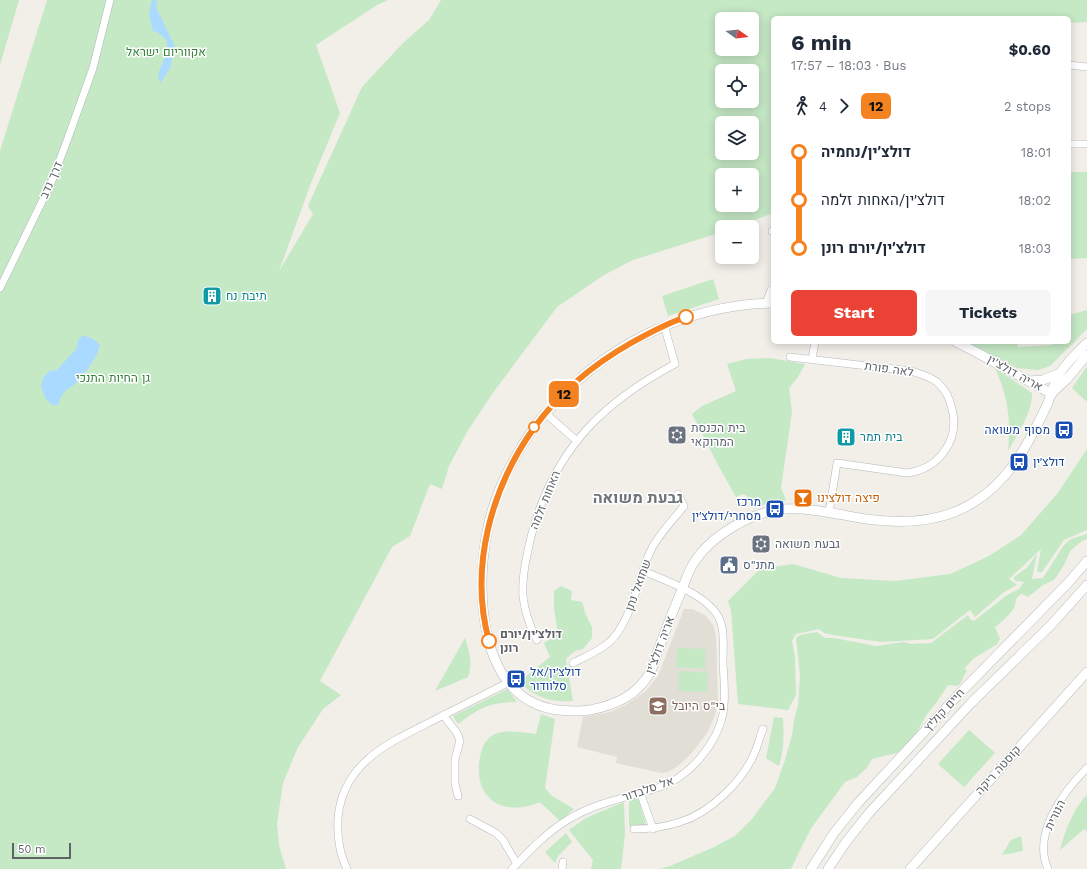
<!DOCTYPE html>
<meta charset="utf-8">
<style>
body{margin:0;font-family:"Work Sans",Heebo,sans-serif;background:#f6f6f7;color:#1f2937;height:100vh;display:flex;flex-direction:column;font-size:15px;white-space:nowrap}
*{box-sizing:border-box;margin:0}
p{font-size:13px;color:#747a83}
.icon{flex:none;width:22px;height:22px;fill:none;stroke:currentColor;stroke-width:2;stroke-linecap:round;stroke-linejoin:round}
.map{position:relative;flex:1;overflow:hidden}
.side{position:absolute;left:771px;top:16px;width:300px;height:328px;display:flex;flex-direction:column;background:#fff;border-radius:6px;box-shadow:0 2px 10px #0003}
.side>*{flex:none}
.badge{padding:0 8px;border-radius:6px;font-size:14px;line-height:26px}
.needle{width:26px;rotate:104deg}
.buttons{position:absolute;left:715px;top:12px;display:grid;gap:8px}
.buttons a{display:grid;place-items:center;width:44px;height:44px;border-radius:6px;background:#fff;box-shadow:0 2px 10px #0003;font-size:20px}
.scale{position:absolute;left:12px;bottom:10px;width:59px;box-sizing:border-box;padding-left:4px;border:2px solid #5f6368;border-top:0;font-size:11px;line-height:14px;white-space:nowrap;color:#5f6368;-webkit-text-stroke:3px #fff;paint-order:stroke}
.map>.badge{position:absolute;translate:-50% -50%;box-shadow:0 0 0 2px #fff}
.legs{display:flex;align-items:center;gap:6px;height:44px;padding:0 20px;font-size:13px}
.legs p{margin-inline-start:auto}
.head{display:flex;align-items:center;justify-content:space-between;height:68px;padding:0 20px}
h1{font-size:22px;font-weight:700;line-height:30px}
.cta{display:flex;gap:8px;margin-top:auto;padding:8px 20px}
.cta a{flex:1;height:46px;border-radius:6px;background:#ea4335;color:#fff;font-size:16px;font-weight:700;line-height:46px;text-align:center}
.cta a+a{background:#f6f6f7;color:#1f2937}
ul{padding:0 20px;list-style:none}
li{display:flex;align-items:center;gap:14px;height:48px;font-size:15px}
li i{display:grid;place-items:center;width:6px;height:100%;margin:0 5px;background:currentColor}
li i::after{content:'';width:10px;height:10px;margin:-5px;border:3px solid;border-radius:50%;background:#fff}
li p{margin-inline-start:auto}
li:first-child i{background:linear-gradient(#0000 50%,currentColor 0)}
li:last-child i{background:linear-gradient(currentColor 50%,#0000 0)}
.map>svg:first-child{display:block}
.education{fill:#e1ded6}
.green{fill:#c5e8c5;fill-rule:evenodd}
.water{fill:#aadaff}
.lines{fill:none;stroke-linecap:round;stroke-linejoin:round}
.street-casing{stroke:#b5b8bc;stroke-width:8}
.secondary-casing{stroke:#b6babf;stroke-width:10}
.street{stroke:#fff;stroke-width:7}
.secondary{stroke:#fff;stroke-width:9}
.line-1-casing{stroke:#fff;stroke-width:9}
.line-1{stroke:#f58220;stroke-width:6}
.stop-1-dot{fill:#fff;stroke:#f58220;stroke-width:2}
.labels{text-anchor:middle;stroke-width:3;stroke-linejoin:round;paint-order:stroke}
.park-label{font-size:12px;fill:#348238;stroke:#fff}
.street-label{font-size:12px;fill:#5f6368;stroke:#fff}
.culture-label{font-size:12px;fill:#0d838f;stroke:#fff;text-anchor:start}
.worship-label{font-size:12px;fill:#5b616d;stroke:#fff;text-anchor:start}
.transit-label{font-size:12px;fill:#164399;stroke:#fff;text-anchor:end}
.food-label{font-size:12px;fill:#c56008;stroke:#fff;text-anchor:start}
.service-label{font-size:12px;fill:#4e5e75;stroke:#fff;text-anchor:start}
.stop-label{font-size:12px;font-weight:bold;fill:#5f6368;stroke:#fff;text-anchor:start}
.education-label{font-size:12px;fill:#785e54;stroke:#fff;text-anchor:start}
.district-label{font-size:16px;font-weight:bold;fill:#70757a;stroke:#fff}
</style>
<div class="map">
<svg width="1087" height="869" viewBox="0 0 1087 869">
<rect width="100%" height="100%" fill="#f1efe8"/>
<path class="education" d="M684 609H692L705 615 713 625 716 636 718 702 715 715 707 733 691 754 678 766 668 772 661 773 616 763 617 757 577 747 583 717 611 712 627 704 646 691 658 676Z"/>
<g class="green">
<path d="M0 0H19L0 65Z"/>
<path d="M47 0H388L377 5 316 45 340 113 311 183 279 271 313 214 308 206 362 87 403 43 429 20 441 0H1087V22L1069 23V18H773V213L736 227H722V232L633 260 604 275 557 307 492 394 467 432 449 466 442 489 430 484 410 536 392 547 320 681 341 695 323 709 298 747 283 783 277 824 279 845 286 869H0V151ZM722 19H752V49H722ZM722 71H752V101H722ZM722 123H752V153H722ZM722 175H752V205H722Z"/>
<path d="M1069 172H1087V258L1069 259Z"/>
<path d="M713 279 719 299 668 316 662 296Z"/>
<path d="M1087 310V329L1050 366 1038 370 1017 368 967 342H1016L1018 347 1052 345 1053 342H1069V315Z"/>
<path d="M770 358 805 364 798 377 789 388 792 412 781 488 786 500 768 503 755 508 747 496 743 494 736 497 717 463 692 414 702 406 736 391 727 364 746 359Z"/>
<path d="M1087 366V402L1072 388Z"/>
<path d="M995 368 1032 393C1033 412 1017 434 1008 451 1011 419 1008 397 995 368Z"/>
<path d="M1087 449V530L1064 540 1042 572H1037L1041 549 1009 579 1017 585 1004 592 975 617 970 610 933 639 881 642 833 635 824 633 819 629 796 634 792 641 795 656 796 695 788 710 738 704 731 610 728 601 760 569 793 564 841 578 895 581 950 574 989 556 1021 535 1057 494Z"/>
<path d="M1087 534V539L1082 541 1070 551 1064 565 1054 580 1043 585 1028 597 1022 594C1014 597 1017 601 1014 608 1010 615 1001 622 995 627L1000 639 997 644 973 659 964 669 967 670 960 684 957 686 948 685 934 706 927 714 913 739 897 753 872 759 867 768 861 773 857 777 845 782 812 827 801 848 791 869H659L670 866 712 848 735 836 752 819 775 788 785 760 792 735 794 720 798 705 800 675 796 638 800 635 817 632 825 638H834L876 646 904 642 911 644 931 643 968 615 970 619 974 621 1007 595 1019 589 1024 582 1015 581 1014 577 1028 567 1037 553 1032 579 1043 578 1064 545 1071 539Z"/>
<path d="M561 586 572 591 571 600 582 602 586 615 592 627V638L583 649 575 651 566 659 573 701C551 703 535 697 519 682L550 657 544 643 558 634 554 609V591Z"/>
<path d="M465 638C469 652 473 663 468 677L435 691Z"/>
<path d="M677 648 706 649 705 669 676 667Z"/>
<path d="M679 671 708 673 707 692 678 691Z"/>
<path d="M507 689 517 702C490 702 479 708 458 724L453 716Z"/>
<path d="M541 714 555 719 545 788 552 796 574 809 560 821 540 802C508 816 476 804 479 764 480 756 482 745 488 739 500 727 522 733 536 734Z"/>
<path d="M774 717 783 718C784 735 784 750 779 766L766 758Z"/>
<path d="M969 730 995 753 964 787 938 764Z"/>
<path d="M1087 795V831L1084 829 1060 850C1065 831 1073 809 1087 795Z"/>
<path d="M638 797 646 825 629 826V801Z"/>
<path d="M624 802 625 834 621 869H591L593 860 569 830 586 818Z"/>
<path d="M566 833 572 842 558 856 555 863 545 852Z"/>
<path d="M1021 836 1023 851 1002 855 1011 840Z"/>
</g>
<g class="water">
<path d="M152 0 158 1 156 7 175 47 170 68 160 84 158 74 167 52V40L156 31 153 32 149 14Z"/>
<path d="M83 335 93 339 100 345C97 357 87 371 78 381 67 392 64 387 58 405H52L46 399 41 387 43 378 49 371 57 370 77 348 78 340Z"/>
</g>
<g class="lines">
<g class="street-casing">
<g id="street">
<path d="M1069 65 1087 67"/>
<path d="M1069 144H1087"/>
<path d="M772 231H773"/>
<path d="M0 288 51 183 68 138 93 68 110 0"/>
<path d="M766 303 771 290 773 289"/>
<path d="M790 357 911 371C921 374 929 376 937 382 945 389 950 399 952 409 960 440 939 469 907 473L837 463 829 513"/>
<path d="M812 359 815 342"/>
<path d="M545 413 577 441"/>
<path d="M537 640C530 627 525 612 523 597 522 584 524 569 527 555 536 508 556 463 588 428 613 401 643 381 675 364L664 325"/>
<path d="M573 663C585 657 597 652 607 644 632 624 637 578 651 550 659 534 673 520 684 506L678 494"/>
<path d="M443 715 457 733 460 741 455 759V783L458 796"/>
<path d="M640 792 653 829"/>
<path d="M470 819 496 833 503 840 517 864"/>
<path d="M634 829C649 829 665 827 680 822 710 813 743 781 755 752 758 745 760 736 763 729"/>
<path d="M347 869C339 853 337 836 338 818 343 760 393 741 438 718 462 706 485 694 509 682"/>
<path d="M512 869C529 851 547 832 569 819 597 802 629 797 660 787 689 777 717 744 723 714 726 697 724 679 723 663 723 649 725 631 719 618 708 595 665 580 643 571"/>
<path d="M562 869 563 862"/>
<path d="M1048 869C1032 834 1063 792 1087 768"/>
</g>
</g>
<g class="secondary-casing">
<g id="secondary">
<path d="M773 303C692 305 614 340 559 399 550 409 540 418 533 429 513 458 495 492 488 527 475 587 477 700 558 710 568 711 580 712 590 710 616 705 638 695 651 671 660 644 670 618 681 592 685 582 688 571 695 561 712 535 752 512 783 509 809 507 840 515 866 519 902 524 939 523 971 504 1009 482 1029 443 1047 405 1051 395 1054 382 1060 373 1067 362 1078 352 1087 343"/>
<path d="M956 342 976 352 1052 394"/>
<path d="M1029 381 1043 380 1060 373"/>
<path d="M1054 391 1067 379 1087 355"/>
<path d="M811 869 834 833 858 803 960 693 1068 583 1087 561"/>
<path d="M828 869 846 842 869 813 971 703 1051 625 1087 585"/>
<path d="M910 869 1087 672"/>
</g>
</g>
<use href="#street" class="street"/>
<use href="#secondary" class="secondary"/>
</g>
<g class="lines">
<g class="line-1-casing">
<path id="line-1" d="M489 641C469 568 491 488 534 428 559 393 594 364 631 343 649 333 667 323 686 317"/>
</g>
<use href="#line-1" class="line-1"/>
</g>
<defs>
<g id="building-square" transform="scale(1)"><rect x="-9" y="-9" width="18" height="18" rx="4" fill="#0f9aa8" stroke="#fff"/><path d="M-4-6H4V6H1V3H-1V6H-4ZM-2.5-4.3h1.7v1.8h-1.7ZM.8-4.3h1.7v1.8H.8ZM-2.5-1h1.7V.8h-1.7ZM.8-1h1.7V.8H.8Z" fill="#fff"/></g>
<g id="bus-square" transform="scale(1)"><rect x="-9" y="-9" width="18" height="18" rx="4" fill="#1a4fb4" stroke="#fff"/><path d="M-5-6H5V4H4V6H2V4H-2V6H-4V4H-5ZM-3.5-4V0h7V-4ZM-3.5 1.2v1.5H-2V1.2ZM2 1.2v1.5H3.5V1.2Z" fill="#fff"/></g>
<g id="synagogue-square" transform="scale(1)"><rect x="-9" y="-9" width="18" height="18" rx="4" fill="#6b7280" stroke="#fff"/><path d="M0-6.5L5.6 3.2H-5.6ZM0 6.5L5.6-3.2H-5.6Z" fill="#fff"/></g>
<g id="bar-square" transform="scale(1)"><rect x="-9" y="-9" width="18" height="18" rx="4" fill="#e8710a" stroke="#fff"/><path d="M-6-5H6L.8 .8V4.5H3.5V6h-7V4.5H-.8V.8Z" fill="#fff"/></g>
<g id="civic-square" transform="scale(1)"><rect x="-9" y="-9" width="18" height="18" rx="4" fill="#5c6f8a" stroke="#fff"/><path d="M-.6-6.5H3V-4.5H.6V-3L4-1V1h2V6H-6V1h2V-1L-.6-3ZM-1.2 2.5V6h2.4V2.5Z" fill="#fff"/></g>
<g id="school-square" transform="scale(1)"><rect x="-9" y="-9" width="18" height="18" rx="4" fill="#8d6e63" stroke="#fff"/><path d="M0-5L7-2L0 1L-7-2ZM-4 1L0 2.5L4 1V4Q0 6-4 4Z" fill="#fff"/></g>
</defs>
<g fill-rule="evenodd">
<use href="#building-square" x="212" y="296"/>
<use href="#bus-square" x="1064" y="430"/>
<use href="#synagogue-square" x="677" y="435"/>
<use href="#building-square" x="846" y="437"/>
<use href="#bus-square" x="1019" y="462"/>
<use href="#bar-square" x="803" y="498"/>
<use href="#bus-square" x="775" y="509"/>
<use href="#synagogue-square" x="761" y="544"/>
<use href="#civic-square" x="729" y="565"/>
<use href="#bus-square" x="516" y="679"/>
<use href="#school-square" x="658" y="706"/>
</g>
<g class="stop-1-dot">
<circle cx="686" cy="317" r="7"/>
<circle cx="534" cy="427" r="5"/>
<circle cx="489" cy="641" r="7"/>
</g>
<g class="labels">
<g class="park-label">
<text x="166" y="56">אקווריום ישראל</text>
<text x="113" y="382">גן החיות התנכי</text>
</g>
<g class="street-label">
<text transform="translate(51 180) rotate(-66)" y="4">דרך נדב</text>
<text transform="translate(889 369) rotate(8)" y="4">לאה פורת</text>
<text transform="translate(1015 373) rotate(29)" y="4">אריה דולצ'ין</text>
<text transform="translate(545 500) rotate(-68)" y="4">האחות זלמה</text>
<text transform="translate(638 585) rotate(-70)" y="4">שמואל נתן</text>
<text transform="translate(660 645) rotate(-69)" y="4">אריה דולצ'ין</text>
<text transform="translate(944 710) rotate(-47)" y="4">חיים קוליץ</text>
<text transform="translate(998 770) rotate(-48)" y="4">קוסטה ריקה</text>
<text transform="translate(648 789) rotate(-19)" y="4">אל סלבדור</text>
<text transform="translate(1055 815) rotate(-64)" y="4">הנורית</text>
</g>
<g class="culture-label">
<text x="226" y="300">תיבת נח</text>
<text x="860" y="441">בית תמר</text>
</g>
<g class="worship-label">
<text x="691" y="432">בית הכנסת<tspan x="691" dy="14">המרוקאי</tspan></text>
<text x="775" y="548">גבעת משואה</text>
</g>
<g class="transit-label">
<text x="1050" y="434">מסוף משואה</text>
<text x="1033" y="466" text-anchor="start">דולצ׳ין</text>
<text x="761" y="506">מרכז<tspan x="761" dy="14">מסחרי/דולצ׳ין</tspan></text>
<text x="530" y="676" text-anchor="start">דולצ׳ין/אל<tspan x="530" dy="14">סלוודור</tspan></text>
</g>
<g class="food-label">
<text x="817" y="502">פיצה דולצינו</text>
</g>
<g class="service-label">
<text x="743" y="569">מתנ"ס</text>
</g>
<g class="stop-label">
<text x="500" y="638">דולצ׳ין/יורם<tspan x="500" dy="14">רונן</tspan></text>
</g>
<g class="education-label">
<text x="672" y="710">בי"ס היובל</text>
</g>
<g class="district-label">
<text x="638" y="503">גבעת משואה</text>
</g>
</g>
</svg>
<div class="buttons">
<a><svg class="needle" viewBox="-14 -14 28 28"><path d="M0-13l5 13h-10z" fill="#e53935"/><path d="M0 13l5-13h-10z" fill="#747a83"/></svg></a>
<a><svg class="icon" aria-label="locate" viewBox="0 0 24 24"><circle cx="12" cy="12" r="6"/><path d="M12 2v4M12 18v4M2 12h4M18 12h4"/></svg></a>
<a><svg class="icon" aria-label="layers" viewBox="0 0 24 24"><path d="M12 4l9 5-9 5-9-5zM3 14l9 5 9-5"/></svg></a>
<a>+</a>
<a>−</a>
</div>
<div class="scale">50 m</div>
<b class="badge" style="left:564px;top:394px;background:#f58220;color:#111">12</b>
<section class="side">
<div class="head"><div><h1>6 min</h1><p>17:57 – 18:03 · Bus</p></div><b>$0.60</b></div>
<div class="legs"><svg class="icon" aria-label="walk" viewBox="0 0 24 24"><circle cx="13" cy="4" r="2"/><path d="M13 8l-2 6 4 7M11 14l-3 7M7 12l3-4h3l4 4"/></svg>4<svg class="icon" aria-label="forward" viewBox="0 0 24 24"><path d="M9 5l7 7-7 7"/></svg><b class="badge" style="background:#f58220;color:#111">12</b><p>2 stops</p></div>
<ul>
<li><i style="color:#f58220"></i><b>דולצ׳ין/נחמיה</b><p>18:01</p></li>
<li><i style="color:#f58220"></i><span>דולצ׳ין/האחות זלמה</span><p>18:02</p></li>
<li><i style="color:#f58220"></i><b>דולצ׳ין/יורם רונן</b><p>18:03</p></li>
</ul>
<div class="cta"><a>Start</a><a>Tickets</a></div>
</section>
</div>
